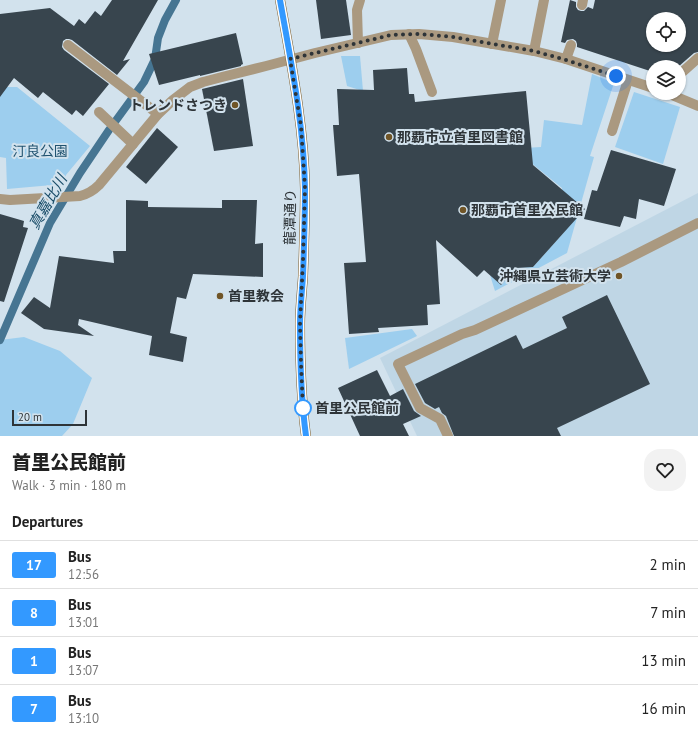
<!DOCTYPE html>
<meta charset="utf-8">
<style>
body{margin:0;font-family:"PT Sans","Noto Sans JP",sans-serif;background:#f2f2f2;color:#222;height:100vh;display:flex;flex-direction:column;font-size:15px;white-space:nowrap}
*{box-sizing:border-box;margin:0}
p{font-size:13px;color:#767676}
.icon{flex:none;width:22px;height:22px;fill:none;stroke:currentColor;stroke-width:2;stroke-linecap:round;stroke-linejoin:round}
.map{position:relative;height:436px;overflow:hidden}
.panel{display:flex;flex-direction:column;background:#fff;flex:1}
.panel>*{flex:none}
.badge{padding:0 8px;border-radius:3px;font-size:14px;line-height:26px}
.fabs{position:absolute;left:646px;top:12px;display:grid;gap:8px}
.fabs a{display:grid;place-items:center;width:40px;height:40px;border-radius:50%;background:#fff;box-shadow:0 1px 3px #0004;font-size:20px}
.scale{position:absolute;left:12px;bottom:10px;width:75px;box-sizing:border-box;padding-left:4px;border:2px solid #2e3438;border-top:0;font-size:11px;line-height:14px;white-space:nowrap;color:#2e3438;-webkit-text-stroke:3px #d2e2ed;paint-order:stroke}
.you{position:absolute;width:20px;height:20px;margin:-10px;border:3px solid #fff;border-radius:50%;background:#1a73e8;box-shadow:0 0 0 6px #1a73e833}
.map>.badge{position:absolute;translate:-50% -50%;box-shadow:0 0 0 2px #fff}
h2{padding:0 12px;font-size:15px;line-height:36px}
.round{display:grid;place-items:center;flex:none;width:42px;height:42px;border-radius:16px;background:#f2f2f2}
.summary{display:flex;align-items:center;justify-content:space-between;height:68px;padding:0 12px}
h1{font-size:19px;font-weight:800;line-height:30px}
ul{padding:0;list-style:none}
li{display:flex;align-items:center;gap:12px;height:48px;padding:0 12px;border-top:1px solid #e0e0e0}
li div{flex:1}
li b{display:block;font-size:15px}
li em{font-style:normal}
li .badge{min-width:44px;font-weight:700;text-align:center}
.map>svg:first-child{display:block}
.built{fill:#bfd6e5}
.green{fill:#9dceee}
.lines{fill:none;stroke-linecap:round;stroke-linejoin:round}
.stream{stroke:#467592;stroke-width:8}
.building{fill:#38454e;fill-rule:evenodd}
.lane{stroke:#aa9980;stroke-width:10}
.street{stroke:#aa9980;stroke-width:10}
.primary{stroke:#7c5e2e;stroke-width:10}
.line-casing{stroke:#fff;stroke-width:9}
.line{stroke:#39f;stroke-width:6}
.walk{stroke:#2e3438;stroke-width:4;stroke-dasharray:0 7.2}
.poi-dot{fill:#705527;stroke:#d2e2ed;stroke-width:1.5}
.stop-dot{fill:#fff;stroke:#39f;stroke-width:2}
.labels{text-anchor:middle;stroke-width:4;stroke-linejoin:round;paint-order:stroke}
.poi-label{font-size:14px;font-weight:bold;fill:#2e3438;stroke:#d2e2ed;text-anchor:start}
.park-label{font-size:14px;fill:#215370;stroke:#d2e2ed}
.street-label{font-size:14px;fill:#2e3438;stroke:#d2e2ed}
.stop-label{font-size:14px;font-weight:bold;fill:#2e3438;stroke:#d2e2ed;text-anchor:start}
.water-label{font-size:15px;font-style:italic;fill:#194c68;stroke:#d2e2ed}
</style>
<div class="map">
<svg width="698" height="436" viewBox="0 0 698 436">
<rect width="100%" height="100%" fill="#d2e2ed"/>
<path class="built" d="M698 193V436H417L380 358Z"/>
<g class="green">
<path d="M341 56H360L363 91 347 86Z"/>
<path d="M592 74 614 83 590 156 594 157 567 253 495 291 490 275 501 285 516 268 533 267 565 231 562 188 525 158 453 152 541 147 544 120 582 125Z"/>
<path d="M0 82 7 87H17L90 146 66 175 64 184 7 189 6 158 0 157Z"/>
<path d="M634 92 680 107 663 164 615 147Z"/>
<path d="M412 329 417 336 349 369 345 338Z"/>
<path d="M24 337 60 351 92 378 73 424 62 436H0V340Z"/>
</g>
<g class="lines">
<path class="stream" d="M0 340 50 223 80 173 109 130 144 82 155 59 158 38 165 20 176 0"/>
</g>
<g class="building">
<path d="M112 0H158L123 61 130 59 117 75 72 40 69 39H66L63 41 62 47 64 50 109 84 83 116 76 110 72 115 43 92 38 98 14 78 0 97V14L50 8 74 26 79 19 85 24 95 11 101 16Z"/>
<path d="M316 0H346L351 35 321 39Z"/>
<path d="M570 0 576 2V7L578 10 581 11H584L588 7 593 9 595 0H698V52L694 53 678 67H653V72L577 47V44L576 41 573 39 567 40 565 43 561 42ZM653 19H679V45H653Z"/>
<path d="M236 33 243 64 241 65V66L200 76V75L159 85 149 54Z"/>
<path d="M407 68 409 94H414L415 102 526 91 533 165 585 209 533 267 516 268 501 285 484 270 477 277 436 240 440 304 427 305 428 325 378 328 379 332 349 334 344 263 366 262 359 174 337 176 333 125H339L337 89 374 90 373 70Z"/>
<path d="M243 79 253 146 214 151 202 89Z"/>
<path d="M157 128 178 147 146 184 126 167Z"/>
<path d="M611 150 676 169 664 206 639 199 636 219 624 216 620 227 584 219 592 190 597 191Z"/>
<path d="M126 200 148 201V207L222 208V200H257L255 244 263 243V277L193 274 186 299 177 297 170 333 187 337 183 362 149 355 152 336 79 319 78 325 94 336 44 329 21 313 34 297 50 308 59 256 114 263 113 251H126Z"/>
<path d="M0 214 24 221 23 227 28 228 4 302 0 301Z"/>
<path d="M607 295 650 384 557 428 561 436H454L446 416 442 413 439 407 435 409 425 403 415 384 516 335 523 349 567 328 562 317Z"/>
<path d="M377 370 390 396 403 389 414 411 421 416 403 424 409 436H360L338 388Z"/>
</g>
<g class="lines">
<g class="lane">
<path d="M582 5 583 0"/>
<path d="M409 34 416 49 432 92"/>
<path d="M358 43 357 10 360 0"/>
<path d="M492 44 501 0"/>
<path d="M566 59 571 45"/>
<path d="M679 75 698 58"/>
<path d="M99 112 133 144"/>
<path d="M612 131 628 80"/>
<path d="M448 436 440 419 420 408 398 364 462 334 475 330 621 262 698 223"/>
</g>
<g class="street">
<path d="M68 45 158 114"/>
<path d="M534 51 544 0"/>
<path d="M667 93 698 106"/>
<path d="M0 199 10 200 80 196C88 194 93 191 99 185L158 114 173 100 190 87 203 82 222 77 266 66 315 53 391 35 419 34 453 37 534 51 566 59 653 88"/>
</g>
<path class="primary" d="M280 0C291 62 304 125 305 189 305 218 304 247 303 276 302 292 300 308 300 324 300 361 301 399 306 436"/>
</g>
<g class="lines">
<g class="line-casing">
<path id="line" d="M280 0C291 62 304 125 305 189 305 218 304 247 303 276 302 292 300 308 300 324 300 361 301 399 306 436"/>
</g>
<use href="#line" class="line"/>
<path class="walk" d="M303 408V409L301 364 300 323 303 260 305 188 301 126 290 59 391 35 420 34 453 37 534 51 566 60 616 76"/>
</g>
<g class="poi-dot">
<circle cx="235" cy="105" r="4"/>
<circle cx="389" cy="137" r="4"/>
<circle cx="463" cy="210" r="4"/>
<circle cx="619" cy="276" r="4"/>
<circle cx="220" cy="296" r="4"/>
</g>
<circle class="stop-dot" cx="303" cy="408" r="8"/>
<g class="labels">
<g class="poi-label">
<text x="227" y="110" text-anchor="end">トレンドさつき</text>
<text x="397" y="142">那覇市立首里図書館</text>
<text x="471" y="215">那覇市首里公民館</text>
<text x="611" y="281" text-anchor="end">沖縄県立芸術大学</text>
<text x="228" y="301">首里教会</text>
</g>
<g class="park-label">
<text x="40" y="156">汀良公園</text>
</g>
<g class="street-label">
<text transform="translate(290 217) rotate(-89)" y="5">龍潭通り</text>
</g>
<g class="stop-label">
<text x="315" y="413">首里公民館前</text>
</g>
<g class="water-label">
<text transform="translate(48 202) rotate(-60)" y="5">真嘉比川</text>
</g>
</g>
</svg>
<div class="fabs">
<a><svg class="icon" aria-label="locate" viewBox="0 0 24 24"><circle cx="12" cy="12" r="6"/><path d="M12 2v4M12 18v4M2 12h4M18 12h4"/></svg></a>
<a><svg class="icon" aria-label="layers" viewBox="0 0 24 24"><path d="M12 4l9 5-9 5-9-5zM3 14l9 5 9-5"/></svg></a>
</div>
<div class="scale">20 m</div>
<div class="you" style="left:616px;top:76px"></div>
</div>
<section class="panel">
<div class="summary"><div><h1>首里公民館前</h1><p>Walk · 3 min · 180 m</p></div><a class="round"><svg class="icon" aria-label="heart" viewBox="0 0 24 24"><path d="M12 20l-8-8c-3-5 5-10 8-4 3-6 11-1 8 4z"/></svg></a></div>
<h2>Departures</h2>
<ul>
<li><span class="badge" style="background:#39f;color:#fff">17</span><div><b>Bus</b><p>12:56</p></div><em>2 min</em></li>
<li><span class="badge" style="background:#39f;color:#fff">8</span><div><b>Bus</b><p>13:01</p></div><em>7 min</em></li>
<li><span class="badge" style="background:#39f;color:#fff">1</span><div><b>Bus</b><p>13:07</p></div><em>13 min</em></li>
<li><span class="badge" style="background:#39f;color:#fff">7</span><div><b>Bus</b><p>13:10</p></div><em>16 min</em></li>
</ul>
</section>
